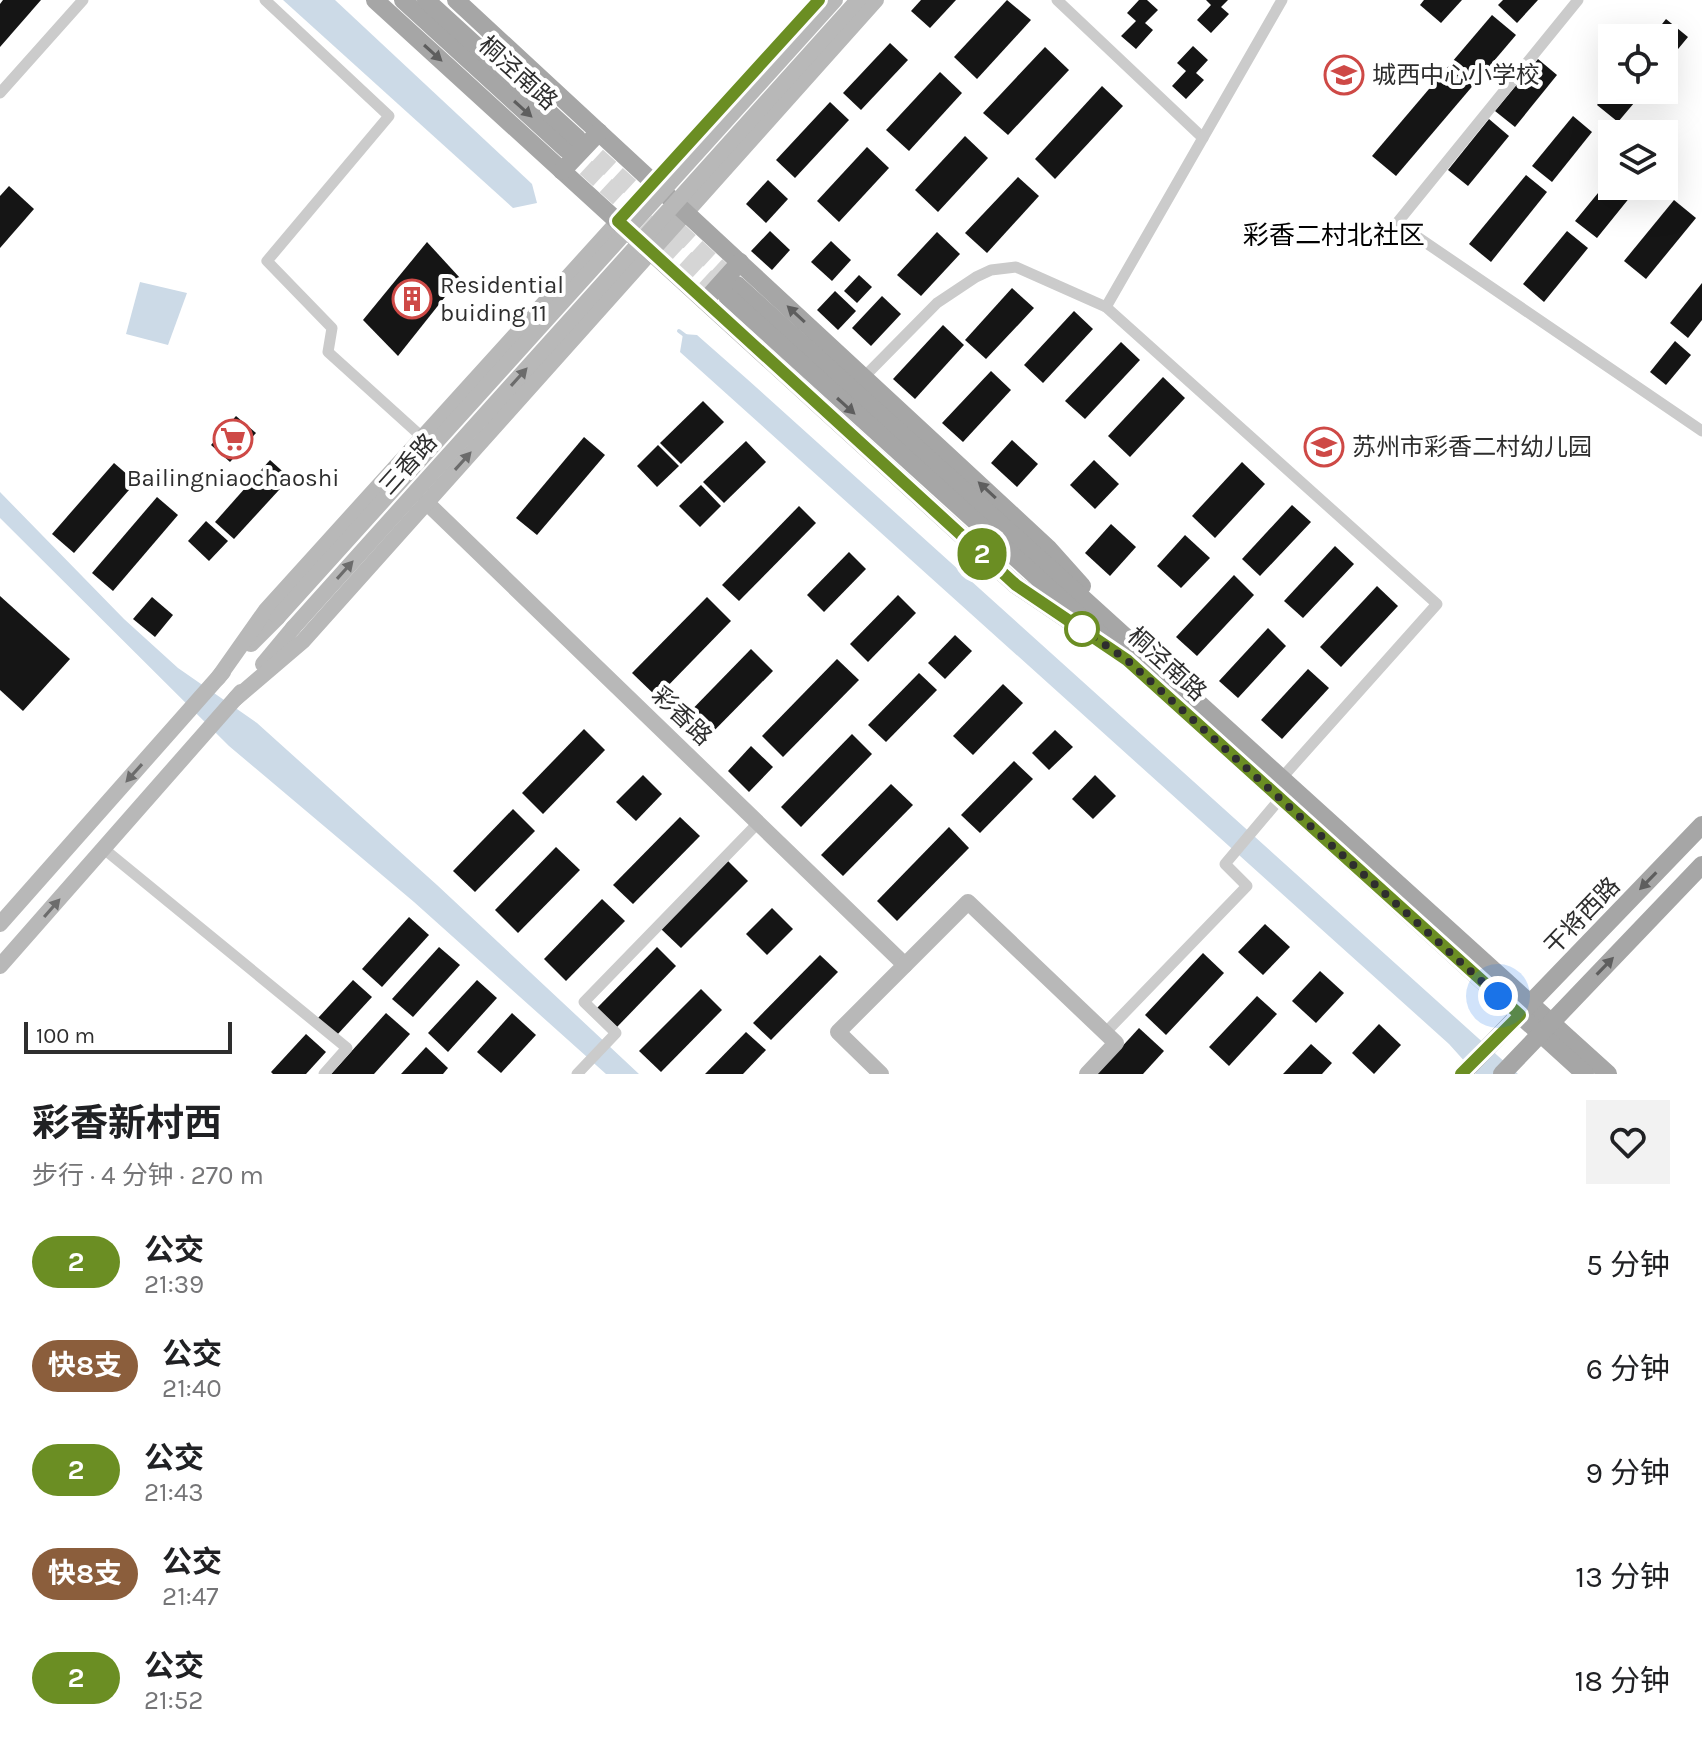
<!DOCTYPE html>
<html lang="zh">
<meta charset="utf-8">
<style>
body{margin:0;font-family:Karla,"Noto Sans SC",sans-serif;background:#f2f2f2;color:#202124;height:100vh;display:flex;flex-direction:column;font-size:30px;white-space:nowrap}
*{box-sizing:border-box;margin:0}
p{font-size:26px;color:#757577}
.icon{flex:none;width:44px;height:44px;fill:none;stroke:currentColor;stroke-width:2;stroke-linecap:round;stroke-linejoin:round}
.map{position:relative;height:1074px;overflow:hidden}
.panel{display:flex;flex-direction:column;background:#fff;flex:1}
.panel>*{flex:none}
.badge{padding:0 16px;border-radius:26px;font-size:28px;line-height:52px}
.fabs{position:absolute;left:1598px;top:24px;display:grid;gap:16px}
.fabs a{display:grid;place-items:center;width:80px;height:80px;border-radius:0px;background:#fff;box-shadow:0 8px 32px #0002;font-size:40px}
.scale{position:absolute;left:24px;bottom:20px;width:208px;box-sizing:border-box;padding-left:8px;border:4px solid #2e2e2e;border-top:0;font-size:22px;line-height:28px;white-space:nowrap;color:#2e2e2e;-webkit-text-stroke:6px #fff;paint-order:stroke}
.you{position:absolute;width:40px;height:40px;margin:-20px;border:6px solid #fff;border-radius:50%;background:#1a73e8;box-shadow:0 0 0 12px #1a73e833}
.map>.badge{position:absolute;translate:-50% -50%;box-shadow:0 0 0 4px #fff}
.round{display:grid;place-items:center;flex:none;width:84px;height:84px;border-radius:0px;background:#f2f2f2}
.summary{display:flex;align-items:center;justify-content:space-between;height:136px;padding:0 32px}
h1{font-size:38px;font-weight:700;line-height:60px}
ul{padding:0;list-style:none}
li{display:flex;align-items:center;gap:24px;height:104px;padding:0 32px}
li div{flex:1}
li b{display:block;font-size:30px}
li em{font-style:normal}
li .badge{min-width:88px;font-weight:700;text-align:center}
.map>svg:first-child{display:block}
.water{fill:#ccdae7}
.lines{fill:none;stroke-linecap:round;stroke-linejoin:round}
.stream{stroke:#ccdae7;stroke-width:4}
.building{fill:#151515}
.primary-tunnel{stroke:#d5d5d5;stroke-width:18;stroke-dasharray:18 9;stroke-linecap:butt}
.street{stroke:#cbcbcb;stroke-width:11}
.secondary{stroke:#b8b8b8;stroke-width:16}
.primary{stroke:#a6a6a6;stroke-width:18}
.secondary-bridge{stroke:#b8b8b8;stroke-width:16}
.oneway{fill:#5e5e5e}
.oneway2{fill:#6c6c6c}
.line-casing{stroke:#fff;stroke-width:18}
.line{stroke:#6b8e23;stroke-width:12}
.walk{stroke:#2e2e2e;stroke-width:8;stroke-dasharray:0 14.4}
.stop-dot{fill:#fff;stroke:#6b8e23;stroke-width:4}
.labels{text-anchor:middle;stroke-width:8;stroke-linejoin:round;paint-order:stroke}
.street-label{font-size:24px;fill:#2e2e2e;stroke:#fff}
.poi-label{font-size:24px;fill:#2e2e2e;stroke:#fff;text-anchor:start}
.neighbourhood-label{font-size:26px;fill:#000;stroke:#fff}
</style>
<div class="map">
<svg width="1702" height="1074" viewBox="0 0 1702 1074">
<rect width="100%" height="100%" fill="#fff"/>
<g class="water">
<path d="M283 0H335L532 184 537 203 513 208Z"/>
<path d="M140 282 187 293 168 345 126 334Z"/>
<path d="M683 334 697 335 747 379 1518 1074H1476L1449 1044 680 352Z"/>
<path d="M0 492 124 619 178 668 257 723 437 885 639 1074H606L414 902 229 746 0 518Z"/>
</g>
<g class="lines">
<path class="stream" d="M679 331 687 337"/>
</g>
<g class="building">
<path d="M3 0H41L0 47V4Z"/>
<path d="M921 0H956L930 28 911 11Z"/>
<path d="M1007 0 1031 20 977 79 954 57Z"/>
<path d="M1139 0H1147L1158 10 1145 23 1153 30 1136 49 1121 36 1136 21 1127 13Z"/>
<path d="M1206 0H1228L1221 7 1229 14 1211 33 1197 20 1211 5Z"/>
<path d="M1424 0H1462L1441 23 1420 5Z"/>
<path d="M1503 0H1538L1517 23 1498 5Z"/>
<path d="M1492 15 1516 35 1396 176 1372 156Z"/>
<path d="M1666 19 1688 37 1664 66V38H1651Z"/>
<path d="M890 43 908 60 861 110 843 93Z"/>
<path d="M1193 46 1208 60 1196 73 1204 80 1186 99 1172 86 1186 71 1177 63Z"/>
<path d="M1045 47 1069 70 1008 135 983 113Z"/>
<path d="M1538 59 1557 75 1515 127 1495 111Z"/>
<path d="M940 72 962 93 909 151 886 130Z"/>
<path d="M1102 86 1123 106 1055 179 1035 159Z"/>
<path d="M1612 86V90H1645L1618 122 1597 105Z"/>
<path d="M830 102 849 120 795 178 776 160Z"/>
<path d="M1573 116 1592 132 1552 182 1532 166Z"/>
<path d="M1489 119 1509 136 1468 186 1448 170Z"/>
<path d="M965 136 988 158 938 212 915 190Z"/>
<path d="M867 147 889 168 839 222 817 201Z"/>
<path d="M1526 175 1547 192 1491 262 1469 244Z"/>
<path d="M1612 176V186H1639L1597 238 1575 221Z"/>
<path d="M1018 177 1039 196 987 253 965 233Z"/>
<path d="M768 180 788 199 766 223 746 204Z"/>
<path d="M9 186 34 209 0 248V196Z"/>
<path d="M1674 200 1696 218 1646 279 1624 261Z"/>
<path d="M770 231 790 250 772 270 751 251Z"/>
<path d="M1567 231 1588 248 1544 302 1523 284Z"/>
<path d="M937 232 960 254 921 296 897 275Z"/>
<path d="M831 241 851 260 832 281 811 262Z"/>
<path d="M427 242 460 278 398 356 363 320Z"/>
<path d="M859 275 872 287 857 303 844 291Z"/>
<path d="M1702 283V320L1688 338 1670 323Z"/>
<path d="M1012 288 1034 308 986 359 965 340Z"/>
<path d="M835 291 856 311 838 330 817 310Z"/>
<path d="M882 296 901 314 871 346 852 328Z"/>
<path d="M1074 311 1093 329 1043 383 1024 365Z"/>
<path d="M943 325 964 345 915 399 893 379Z"/>
<path d="M1675 341 1691 355 1666 385 1650 372Z"/>
<path d="M1121 342 1140 360 1085 419 1065 401Z"/>
<path d="M991 371 1011 390 963 442 942 423Z"/>
<path d="M1163 377 1185 398 1130 457 1108 436Z"/>
<path d="M703 401 724 422 681 464 660 443Z"/>
<path d="M236 416 256 433 230 462 211 445Z"/>
<path d="M584 437 605 455 537 535 516 518Z"/>
<path d="M1012 440 1038 464 1017 487 991 463Z"/>
<path d="M746 441 766 462 724 503 703 482Z"/>
<path d="M658 445 679 466 657 487 637 466Z"/>
<path d="M270 460 290 478 234 539 215 522Z"/>
<path d="M1094 460 1119 484 1095 509 1070 485Z"/>
<path d="M1242 462 1265 484 1215 538 1192 516Z"/>
<path d="M114 463 136 482 74 553 52 534Z"/>
<path d="M701 485 721 506 700 527 679 506Z"/>
<path d="M157 497 178 515 113 591 92 573Z"/>
<path d="M1292 505 1311 522 1260 576 1242 559Z"/>
<path d="M799 506 816 523 739 601 722 585Z"/>
<path d="M206 521 228 541 209 561 188 541Z"/>
<path d="M1111 524 1136 547 1110 576 1085 553Z"/>
<path d="M1185 535 1210 558 1181 588 1157 566Z"/>
<path d="M1335 546 1354 564 1303 618 1284 601Z"/>
<path d="M849 552 866 569 824 612 807 595Z"/>
<path d="M1234 575 1254 595 1197 656 1176 637Z"/>
<path d="M1377 586 1398 606 1341 667 1320 647Z"/>
<path d="M898 595 916 613 868 662 850 644Z"/>
<path d="M0 596 70 659 23 711 0 690Z"/>
<path d="M152 597 173 615 155 637 133 619Z"/>
<path d="M707 597 731 621 657 697 632 673Z"/>
<path d="M1268 628 1286 646 1238 698 1219 681Z"/>
<path d="M955 635 972 651 945 679 928 663Z"/>
<path d="M751 649 773 671 699 746 677 725Z"/>
<path d="M837 659 859 680 783 757 762 736Z"/>
<path d="M1308 669 1329 688 1282 739 1261 720Z"/>
<path d="M919 673 937 690 886 742 868 725Z"/>
<path d="M1003 684 1023 703 973 755 953 736Z"/>
<path d="M584 729 605 750 543 814 522 793Z"/>
<path d="M1055 730 1073 747 1049 770 1032 753Z"/>
<path d="M852 734 872 754 801 827 781 807Z"/>
<path d="M751 746 773 767 749 792 728 771Z"/>
<path d="M1014 761 1033 779 980 833 961 815Z"/>
<path d="M643 775 662 794 636 821 616 802Z"/>
<path d="M1095 775 1116 796 1093 819 1072 799Z"/>
<path d="M891 784 913 805 843 876 821 855Z"/>
<path d="M513 809 535 831 475 892 453 871Z"/>
<path d="M680 817 700 836 633 904 613 885Z"/>
<path d="M949 827 969 848 897 921 877 901Z"/>
<path d="M556 847 580 870 518 933 495 910Z"/>
<path d="M728 861 748 881 681 948 661 929Z"/>
<path d="M602 899 625 921 566 981 544 959Z"/>
<path d="M772 908 793 929 767 955 746 934Z"/>
<path d="M409 917 429 935 382 987 362 969Z"/>
<path d="M1265 924 1290 947 1263 975 1238 952Z"/>
<path d="M439 947 460 965 413 1017 392 999Z"/>
<path d="M657 947 676 966 617 1027 597 1008Z"/>
<path d="M1203 953 1224 973 1166 1035 1145 1015Z"/>
<path d="M820 955 838 972 771 1040 753 1023Z"/>
<path d="M1320 971 1344 993 1316 1023 1292 1001Z"/>
<path d="M353 980 372 997 337 1035 318 1018Z"/>
<path d="M477 980 497 998 448 1052 428 1033Z"/>
<path d="M701 989 722 1010 661 1072 639 1051Z"/>
<path d="M1257 996 1277 1014 1229 1066 1209 1047Z"/>
<path d="M386 1013 410 1034 374 1074H331Z"/>
<path d="M512 1013 536 1035 501 1073 477 1052Z"/>
<path d="M1379 1024 1401 1045 1374 1074 1352 1053Z"/>
<path d="M1139 1028 1164 1051 1143 1074H1097Z"/>
<path d="M746 1032 766 1050 743 1074H705Z"/>
<path d="M306 1034 326 1052 306 1074H273L271 1072Z"/>
<path d="M1311 1044 1332 1063 1322 1074H1283Z"/>
<path d="M426 1047 448 1068 443 1074H401Z"/>
</g>
<g class="lines">
<g class="primary-tunnel">
<path d="M577 138 737 285"/>
<path d="M566 149 726 296"/>
</g>
<g class="street">
<path d="M265 0 389 116 267 261 332 328 328 352 422 437"/>
<path d="M1057 0 1203 138"/>
<path d="M1578 0 1397 223 1702 431"/>
<path d="M0 93 83 0"/>
<path d="M1106 307 1282 0"/>
<path d="M864 377 937 303 976 277 991 270 1016 267 1106 307 1437 604 1279 781"/>
<path d="M104 849 347 1048 324 1074"/>
<path d="M1105 1033 1247 886 1225 864 1284 794"/>
<path d="M577 1074 616 1033 584 1002 758 823"/>
</g>
<g class="secondary">
<path d="M426 502 905 965 838 1032 881 1074"/>
<path d="M251 644 278 617"/>
<path d="M263 664 293 628"/>
<path d="M218 678 266 610 819 0"/>
<path d="M235 699 303 641 876 0"/>
<path d="M0 924 223 672"/>
<path d="M905 965 968 902 1116 1043 1087 1074"/>
<path d="M0 966 241 692"/>
</g>
<g class="primary">
<path d="M375 0 1016 585 1068 620"/>
<path d="M403 0 566 149"/>
<path d="M426 0 577 138"/>
<path d="M456 0 1048 548 1082 586"/>
<path d="M562 171 599 132"/>
<path d="M737 285 1608 1074"/>
<path d="M727 296 1585 1074"/>
<path d="M705 301 740 262"/>
<path d="M1462 1074 1702 825"/>
<path d="M1502 1074 1702 865"/>
</g>
<g class="secondary-bridge">
<path d="M278 617 835 0"/>
<path d="M293 628 858 0"/>
</g>
</g>
<defs><path id="oneway-solid" d="M-6-.8H1V-3.2L6.5 0L1 3.2V.8H-6Z" transform="scale(2)"/></defs>
<g class="oneway">
<use href="#oneway-solid" transform="translate(433 53) rotate(42)"/>
<use href="#oneway-solid" transform="translate(523 109) rotate(42)"/>
<use href="#oneway-solid" transform="translate(796 314) rotate(-137)"/>
<use href="#oneway-solid" transform="translate(846 406) rotate(42)"/>
<use href="#oneway-solid" transform="translate(987 490) rotate(-137)"/>
<use href="#oneway-solid" transform="translate(1648 881) rotate(134)"/>
<use href="#oneway-solid" transform="translate(1605 966) rotate(-46)"/>
</g>
<g class="oneway2">
<use href="#oneway-solid" transform="translate(519 377) rotate(-48)"/>
<use href="#oneway-solid" transform="translate(463 461) rotate(-48)"/>
<use href="#oneway-solid" transform="translate(345 570) rotate(-48)"/>
<use href="#oneway-solid" transform="translate(134 773) rotate(132)"/>
<use href="#oneway-solid" transform="translate(52 908) rotate(-49)"/>
</g>
<g class="lines">
<g class="line-casing">
<path id="line" d="M819 0 618 221 1016 585 1127 660 1520 1015 1461 1074"/>
</g>
<use href="#line" class="line"/>
<path class="walk" d="M1082 629 1127 660 1498 996"/>
</g>
<defs>
<g id="school-ring" transform="scale(2)"><circle r="9.5" fill="#fff" stroke="#ce4946" stroke-width="1.5"/><path d="M0-5L7-2L0 1L-7-2ZM-4 1L0 2.5L4 1V4Q0 6-4 4Z" fill="#ce4946"/></g>
<g id="building-ring" transform="scale(2)"><circle r="9.5" fill="#fff" stroke="#ce4946" stroke-width="1.5"/><path d="M-4-6H4V6H1V3H-1V6H-4ZM-2.5-4.3h1.7v1.8h-1.7ZM.8-4.3h1.7v1.8H.8ZM-2.5-1h1.7V.8h-1.7ZM.8-1h1.7V.8H.8Z" fill="#ce4946"/></g>
<g id="supermarket-ring" transform="scale(2)"><circle r="9.5" fill="#fff" stroke="#ce4946" stroke-width="1.5"/><path d="M-6-5.5h2.5l.6 2H6L4.5 2H-2.5L-4.4-4H-6ZM-1.5 3.2a1.3 1.3 0 1 0 .1 0ZM3 3.2a1.3 1.3 0 1 0 .1 0Z" fill="#ce4946"/></g>
</defs>
<g fill-rule="evenodd">
<use href="#school-ring" x="1344" y="75"/>
<use href="#building-ring" x="412" y="299"/>
<use href="#supermarket-ring" x="233" y="439"/>
<use href="#school-ring" x="1324" y="447"/>
</g>
<circle class="stop-dot" cx="1082" cy="629" r="16"/>
<g class="labels">
<g class="street-label">
<text transform="translate(518 73) rotate(42)" y="8">桐泾南路</text>
<text transform="translate(408 464) rotate(-48)" y="8">三香路</text>
<text transform="translate(1167 664) rotate(42)" y="8">桐泾南路</text>
<text transform="translate(682 716) rotate(44)" y="8">彩香路</text>
<text transform="translate(1582 916) rotate(-46)" y="8">干将西路</text>
</g>
<g class="poi-label">
<text x="1372" y="83">城西中心小学校</text>
<text x="440" y="293">Residential<tspan x="440" dy="28">buiding 11</tspan></text>
<text x="1352" y="455">苏州市彩香二村幼儿园</text>
<text x="233" y="486" text-anchor="middle">Bailingniaochaoshi</text>
</g>
<g class="neighbourhood-label">
<text x="1334" y="244">彩香二村北社区</text>
</g>
</g>
</svg>
<div class="fabs">
<a><svg class="icon" aria-label="locate" viewBox="0 0 24 24"><circle cx="12" cy="12" r="6"/><path d="M12 2v4M12 18v4M2 12h4M18 12h4"/></svg></a>
<a><svg class="icon" aria-label="layers" viewBox="0 0 24 24"><path d="M12 4l9 5-9 5-9-5zM3 14l9 5 9-5"/></svg></a>
</div>
<div class="scale">100 m</div>
<div class="you" style="left:1498px;top:996px"></div>
<b class="badge" style="left:982px;top:554px;background:#6b8e23;color:#fff">2</b>
</div>
<section class="panel">
<div class="summary"><div><h1>彩香新村西</h1><p>步行 · 4 分钟 · 270 m</p></div><a class="round"><svg class="icon" aria-label="heart" viewBox="0 0 24 24"><path d="M12 20l-8-8c-3-5 5-10 8-4 3-6 11-1 8 4z"/></svg></a></div>
<ul>
<li><span class="badge" style="background:#6b8e23;color:#fff">2</span><div><b>公交</b><p>21:39</p></div><em>5 分钟</em></li>
<li><span class="badge" style="background:#8b5e3c;color:#fff">快8支</span><div><b>公交</b><p>21:40</p></div><em>6 分钟</em></li>
<li><span class="badge" style="background:#6b8e23;color:#fff">2</span><div><b>公交</b><p>21:43</p></div><em>9 分钟</em></li>
<li><span class="badge" style="background:#8b5e3c;color:#fff">快8支</span><div><b>公交</b><p>21:47</p></div><em>13 分钟</em></li>
<li><span class="badge" style="background:#6b8e23;color:#fff">2</span><div><b>公交</b><p>21:52</p></div><em>18 分钟</em></li>
</ul>
</section>
